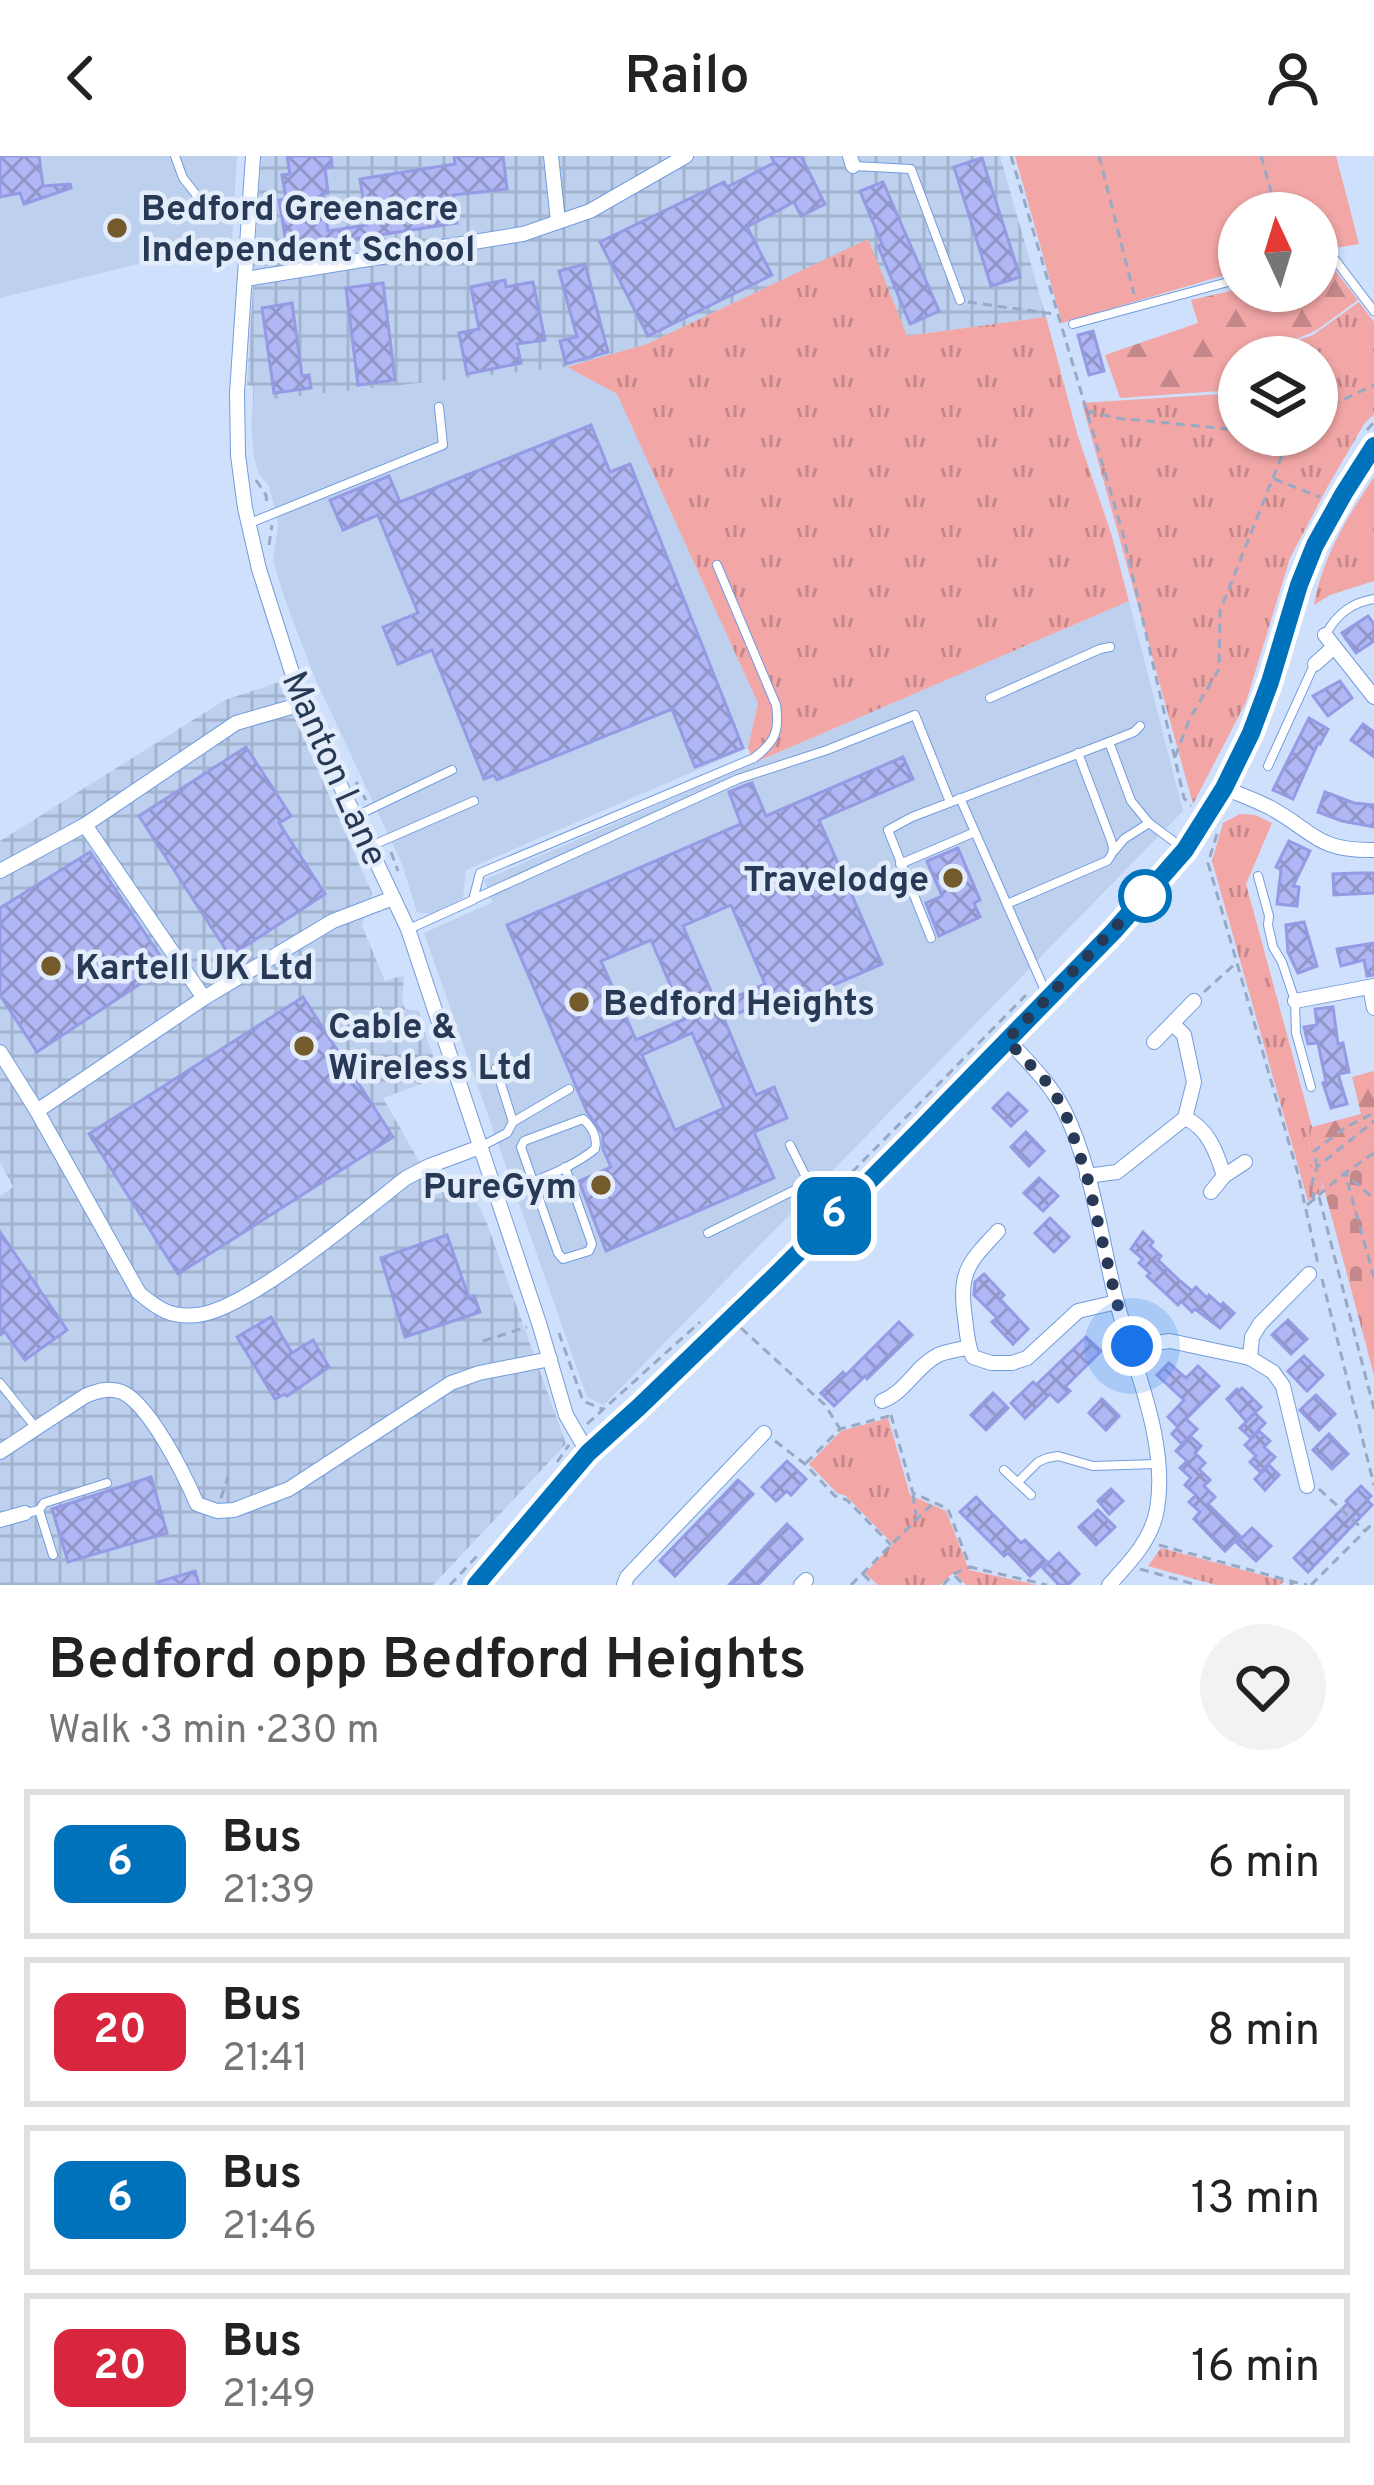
<!DOCTYPE html>
<meta charset="utf-8">
<style>
body{margin:0;font-family:Overpass,sans-serif;background:#f2f2f2;color:#222;height:100vh;display:flex;flex-direction:column;font-size:45px;white-space:nowrap}
*{box-sizing:border-box;margin:0}
p{font-size:39px;color:#767676}
.icon{flex:none;width:66px;height:66px;fill:none;stroke:currentColor;stroke-width:2;stroke-linecap:round;stroke-linejoin:round}
.map{position:relative;height:1429px;overflow:hidden}
.details{display:flex;flex-direction:column;background:#fff;flex:1}
.details>*{flex:none}
.badge{padding:0 24px;border-radius:18px;font-size:42px;line-height:78px}
.needle{width:78px;rotate:356deg}
.tools{position:absolute;left:1218px;top:36px;display:grid;gap:24px}
.tools a{display:grid;place-items:center;width:120px;height:120px;border-radius:50%;background:#fff;box-shadow:0 3px 9px #0004;font-size:60px}
.you{position:absolute;width:60px;height:60px;margin:-30px;border:9px solid #fff;border-radius:50%;background:#1a73e8;box-shadow:0 0 0 18px #1a73e833}
.map>.badge{position:absolute;translate:-50% -50%;box-shadow:0 0 0 6px #fff}
.round{display:grid;place-items:center;flex:none;width:126px;height:126px;border-radius:63px;background:#f2f2f2}
.head{display:flex;align-items:center;justify-content:space-between;height:204px;padding:0 48px}
h1{font-size:57px;font-weight:600;line-height:90px}
ul{padding:0;list-style:none}
li{display:flex;align-items:center;gap:36px;height:150px;margin:0 24px 18px;padding:0 24px;border:6px solid #e0e0e0;border-radius:0px}
li div{flex:1}
li b{display:block;font-size:45px}
li em{font-style:normal}
li .badge{min-width:132px;font-weight:700;text-align:center}
header{display:flex;justify-content:space-between;align-items:center;height:156px;padding:0 48px;background:#fff;font-size:54px;font-weight:600}
.map>svg:first-child{display:block}
.built{fill:#bdd0ee}
.industrial{fill:url(#industrial-grid)}
.grass{fill:url(#grass-tufts)}
.forest{fill:url(#forest-firs)}
.cemetery{fill:url(#cemetery-stones)}
.garden{fill:#f2a6a6}
.building{fill:url(#building-cross-hatch);stroke:#949be4;stroke-width:3;fill-rule:evenodd}
.lines{fill:none;stroke-linecap:round;stroke-linejoin:round}
.service-casing{stroke:#739cde;stroke-width:10}
.minor-casing{stroke:#739cde;stroke-width:16}
.tertiary-casing{stroke:#739cde;stroke-width:21}
.path{stroke:#98a9c5;stroke-width:3;stroke-dasharray:9 6;stroke-linecap:butt}
.service{stroke:#fff;stroke-width:8}
.minor{stroke:#fff;stroke-width:14}
.tertiary{stroke:#fff;stroke-width:18}
.line-casing{stroke:#fff;stroke-width:27}
.line{stroke:#0072bc;stroke-width:18}
.walk{stroke:#283955;stroke-width:12;stroke-dasharray:0 21.6}
.poi-dot{fill:#755a2c;stroke:#e3ecfa;stroke-width:4.5}
.stop-dot{fill:#fff;stroke:#0072bc;stroke-width:6}
.labels{text-anchor:middle;stroke-width:9;stroke-linejoin:round;paint-order:stroke}
.poi-label{font-size:36px;font-weight:bold;fill:#283955;stroke:#e3ecfa;text-anchor:start}
.street-label{font-size:36px;fill:#283955;stroke:#e3ecfa}
</style>
<header><svg class="icon" aria-label="back" viewBox="0 0 24 24"><path d="M15 5l-7 7 7 7"/></svg>Railo<svg class="icon" aria-label="person" viewBox="0 0 24 24"><circle cx="12" cy="8" r="4"/><path d="M4 21q1-7 8-7t8 7"/></svg></header>
<div class="map">
<svg width="1374" height="1429" viewBox="0 0 1374 1429">
<defs>
<pattern id="industrial-grid" width="8" height="8" patternUnits="userSpaceOnUse" patternTransform="scale(3)"><rect width="8" height="8" fill="#bdd0ee"/><path d="M0 4h8M4 0v8" fill="none" stroke="#a2b3ce"/></pattern>
<pattern id="grass-tufts" width="24" height="20" patternUnits="userSpaceOnUse" patternTransform="scale(3)"><rect width="24" height="20" fill="#f2a6a6"/><path d="M3 7l-1-3M5 7V3M7 7l1-3M15 17l-1-3M17 17v-4M19 17l1-3" fill="none" stroke="#c4888a"/></pattern>
<pattern id="forest-firs" width="22" height="20" patternUnits="userSpaceOnUse" patternTransform="scale(3)"><rect width="22" height="20" fill="#f2a6a6"/><path d="M5 1l3.5 6h-7zM16 11l3.5 6h-7z" fill="#c4888a"/></pattern>
<pattern id="cemetery-stones" width="16" height="16" patternUnits="userSpaceOnUse" patternTransform="scale(3)"><rect width="16" height="16" fill="#f2a6a6"/><path d="M2 7V4a2 2 0 0 1 4 0v3zM10 15v-3a2 2 0 0 1 4 0v3z" fill="#c4888a"/></pattern>
<pattern id="building-cross-hatch" width="8" height="8" patternUnits="userSpaceOnUse" patternTransform="scale(3)"><rect width="8" height="8" fill="#b1b7f4"/><path d="M0 0l8 8M0 8l8-8" fill="none" stroke="#9096c8"/></pattern>
</defs>
<rect width="100%" height="100%" fill="#cee0fc"/>
<g class="built">
<path d="M0 0H237L232 85 0 142Z"/>
<path d="M567 211 617 238 758 547 748 592 466 714 463 742 431 758 417 756 402 708 314 520 284 441 273 404 278 369 276 357 269 330 258 317 254 299 251 269 253 245Z"/>
<path d="M1129 445 1183 655 604 1249 587 1241 424 777 493 746 484 724Z"/>
</g>
<g class="industrial">
<path d="M261 0H1000L1046 161 907 180 867 84 647 188 567 211 253 245V230L247 229Z"/>
<path d="M279 526 372 737 362 770 385 825 404 819 402 843 405 853 418 855 433 900 425 912 429 925 383 942 428 1021 434 1039 468 1028 486 1065 566 1288 433 1429H0V1040L13 1031 0 1006V685L225 544Z"/>
</g>
<g class="grass">
<path d="M868 83 907 180 1046 161 1077 277 1111 377 1129 445 754 607 748 592 758 547 617 238 567 211 647 188Z"/>
<path d="M1359 146 1374 166V258L1364 268 1328 330 1290 402 1246 546 1193 648 1082 247 1235 237 1239 233V279H1317V201H1269L1278 191 1313 179Z"/>
<path d="M1374 321V425L1330 439 1314 449C1322 402 1347 361 1374 321Z"/>
<path d="M1240 658 1255 659 1272 667 1246 728 1312 971C1307 996 1309 1013 1320 1036L1308 1045 1212 705 1223 667Z"/>
<path d="M888 1262 910 1339 946 1355 969 1414 1037 1429H966L954 1416 940 1429H878L865 1417 893 1388 846 1340 837 1337 809 1308 841 1275Z"/>
<path d="M1161 1392 1284 1425 1280 1429H1216L1148 1410Z"/>
</g>
<g class="forest">
<path d="M1327 104 1358 144C1344 154 1331 164 1318 173 1299 184 1284 184 1267 201H1239V230L1235 234 1120 242 1105 199 1198 167 1191 144 1239 133V135H1317V107Z"/>
<path d="M1374 915V984L1322 1025 1323 1034 1320 1036C1309 1013 1307 996 1312 971L1361 958 1352 921Z"/>
</g>
<path class="cemetery" d="M1374 984V1219L1322 1025Z"/>
<path class="garden" d="M1015 0H1336L1359 88 1317 95V57H1239V115L1062 167Z"/>
<g class="building">
<path d="M0 0H39L43 30 70 28 71 32 24 48 20 37 0 41Z"/>
<path d="M287 0H331L332 11 325 12 328 37 322 38 328 75 367 69 360 23 455 8 454 0H503L507 33 453 39 457 67 287 93 279 44 286 43 282 19 290 18Z"/>
<path d="M771 0H801L825 48 801 60 794 46 747 71 772 119 648 180 600 86 724 26 727 31 774 7Z"/>
<path d="M982 2 1020 121 991 130 954 11Z"/>
<path d="M883 26 939 155 910 168 878 90 882 88 860 35Z"/>
<path d="M585 108 608 196 566 208 560 185 577 181 559 115Z"/>
<path d="M505 124 506 131 533 126 545 184 517 188 521 207 467 218 459 177 479 173 471 131Z"/>
<path d="M383 127 395 224 358 229 346 132Z"/>
<path d="M292 147 302 220 309 219 311 232 274 237 262 152Z"/>
<path d="M1093 175 1104 215 1089 219 1078 179Z"/>
<path d="M591 269 610 316 630 308 743 592 695 611 672 553 497 624 494 619 484 623 432 494 398 508 383 471 418 457 378 359 343 374 330 344 389 320 400 346Z"/>
<path d="M1368 460 1374 468V485L1356 497 1342 477Z"/>
<path d="M1340 525 1352 542 1328 560 1313 540Z"/>
<path d="M1309 562 1328 573 1320 588 1318 587 1293 643 1273 634Z"/>
<path d="M1363 568 1374 576V601L1351 584Z"/>
<path d="M246 591 291 660 279 667 325 738 230 800 139 660Z"/>
<path d="M903 601 913 623 819 664 882 808 776 854 772 843 724 863 756 939 774 931 787 962 754 976 774 1022 606 1095 579 1025 611 1011 603 993V978L587 956 507 769 741 668 729 636 741 631 752 627 766 660ZM731 749 765 828 717 849 683 770ZM651 784 685 863 636 884 601 805ZM692 877 724 952 675 974 642 899Z"/>
<path d="M1325 636 1354 647 1374 649V671L1342 665 1318 656Z"/>
<path d="M1289 685 1310 695 1293 730 1299 731 1297 750 1277 748 1281 714 1276 711Z"/>
<path d="M958 692 980 744 974 747 980 761 939 780 926 747 942 740 927 705Z"/>
<path d="M90 696 167 810 37 896 0 839V752Z"/>
<path d="M1358 717H1374V737L1334 739 1333 718Z"/>
<path d="M1304 766 1317 810 1298 817 1288 796 1286 769Z"/>
<path d="M1374 787V819L1367 820 1364 804 1341 810 1337 793Z"/>
<path d="M303 841 393 981 178 1118 89 978Z"/>
<path d="M1333 851 1338 888 1343 887 1349 916 1338 918 1347 948 1331 952 1323 927 1326 926 1318 887 1308 888 1304 871 1317 869 1315 853Z"/>
<path d="M1008 937 1027 955 1011 970 993 952Z"/>
<path d="M1026 976 1044 995 1029 1010 1011 991Z"/>
<path d="M1039 1022 1058 1040 1043 1055 1024 1037Z"/>
<path d="M1050 1062 1069 1081 1054 1096 1035 1077Z"/>
<path d="M0 1076 67 1174 25 1204 5 1176 0 1179Z"/>
<path d="M1143 1076 1153 1086 1150 1090 1161 1100 1158 1104 1180 1125 1192 1135 1196 1131 1207 1142 1209 1139 1221 1150 1223 1147 1234 1157 1220 1172 1195 1153 1192 1156 1181 1145 1178 1149 1147 1120 1150 1117 1139 1107 1143 1103 1131 1093Z"/>
<path d="M447 1079 469 1142 474 1140 480 1156 405 1181 381 1102Z"/>
<path d="M984 1118 1004 1139 1000 1143 1028 1173 1013 1188 992 1166 997 1162 974 1139 975 1126Z"/>
<path d="M271 1161 292 1197 313 1184 329 1211 287 1240 285 1238 275 1243 237 1181Z"/>
<path d="M1288 1164 1307 1183 1291 1198 1272 1179Z"/>
<path d="M899 1166 912 1179 867 1223 865 1220 834 1250 821 1237 843 1216 846 1219Z"/>
<path d="M1086 1181 1101 1195 1065 1231 1070 1235 1058 1246 1050 1238 1025 1262 1011 1247 1033 1226 1036 1229Z"/>
<path d="M1304 1200 1323 1219 1307 1235 1288 1215Z"/>
<path d="M1169 1207 1186 1222 1198 1210 1219 1230 1186 1263 1197 1273 1182 1288 1172 1278 1178 1271 1168 1261 1184 1244 1157 1219Z"/>
<path d="M1242 1232 1261 1251 1246 1265 1227 1243 1237 1233 1239 1235Z"/>
<path d="M993 1237 1008 1252 986 1274 971 1259Z"/>
<path d="M1316 1239 1335 1258 1319 1274 1300 1254Z"/>
<path d="M1102 1243 1119 1260 1106 1274 1089 1257Z"/>
<path d="M1255 1257 1265 1267 1251 1282 1240 1272Z"/>
<path d="M1259 1275 1270 1285 1264 1291 1275 1301 1260 1316 1250 1306 1256 1300 1245 1289Z"/>
<path d="M1329 1278 1348 1298 1332 1313 1313 1294Z"/>
<path d="M1190 1280 1201 1290 1195 1297 1205 1307 1199 1313 1210 1324 1204 1330 1215 1341 1208 1348 1240 1380 1225 1395 1194 1363 1200 1356 1189 1346 1196 1339 1185 1329 1191 1322 1180 1312 1187 1305 1176 1295Z"/>
<path d="M787 1305 806 1323 791 1339 787 1335 776 1345 762 1331Z"/>
<path d="M1269 1309 1279 1319 1265 1334 1255 1323Z"/>
<path d="M151 1321 167 1377 68 1406 52 1353Z"/>
<path d="M738 1324 753 1338 675 1420 660 1405Z"/>
<path d="M1361 1330 1371 1340 1367 1344 1372 1349 1308 1416 1294 1402 1348 1347 1346 1345Z"/>
<path d="M1111 1333 1123 1345 1109 1358 1098 1345Z"/>
<path d="M976 1341 1021 1387 1025 1384 1046 1405 1030 1420 1008 1397 1004 1400 960 1356Z"/>
<path d="M1098 1354 1115 1371 1096 1389 1079 1371Z"/>
<path d="M787 1368 802 1383 773 1413 758 1429H729Z"/>
<path d="M1252 1372 1271 1390 1256 1405 1237 1387Z"/>
<path d="M1059 1397 1079 1418 1068 1429H1059L1043 1412Z"/>
<path d="M195 1415 199 1429H158V1426Z"/>
</g>
<g class="lines">
<g class="service-casing">
<g id="service">
<path d="M175 0 183 22 210 56 248 60"/>
<path d="M854 10 911 13 960 144"/>
<path d="M1317 101 1330 97 1374 155"/>
<path d="M1073 168 1239 123"/>
<path d="M250 367 443 289 439 251"/>
<path d="M1326 478C1337 458 1351 447 1374 443"/>
<path d="M990 542 1100 493 1110 491"/>
<path d="M1109 586 1131 645 1149 667 1184 693"/>
<path d="M1268 610 1314 509"/>
<path d="M960 642 1047 839"/>
<path d="M356 660 452 614"/>
<path d="M371 690 474 645"/>
<path d="M1114 695 1124 683 1149 667"/>
<path d="M900 708 975 676"/>
<path d="M1258 720 1269 760 1268 769 1273 791 1282 806 1295 845 1296 877 1311 931"/>
<path d="M474 743 738 623 827 594 915 559 950 646"/>
<path d="M1007 748 1107 705C1114 697 1114 693 1111 684L1078 597"/>
<path d="M409 773 473 744 480 717 754 602C775 586 780 575 776 549L717 409"/>
<path d="M931 782 888 674 912 661 1109 586 1134 576 1140 570"/>
<path d="M513 966 569 933"/>
<path d="M790 989 809 1027"/>
<path d="M482 990 507 977 513 966 496 912"/>
<path d="M498 1039C530 1026 568 1015 595 993 598 982 592 971 583 963L524 985 521 991 558 1097 563 1103 589 1095 592 1088 565 1011"/>
<path d="M708 1077 823 1020"/>
<path d="M0 1227 36 1272"/>
<path d="M1004 1314 1031 1339"/>
<path d="M1018 1326 1038 1306 1047 1302 1058 1300 1093 1310 1156 1308"/>
<path d="M39 1354 53 1399"/>
<path d="M27 1357 39 1354 44 1347 107 1327"/>
</g>
</g>
<g class="minor-casing">
<g id="minor">
<path d="M253 0 237 237 238 299 245 352 259 413 302 548 408 773 539 1167 566 1259 588 1297"/>
<path d="M551 0 558 65"/>
<path d="M850 0 853 10"/>
<path d="M246 123 523 78 590 55 686 0"/>
<path d="M1325 479 1374 541"/>
<path d="M1315 508 1334 491"/>
<path d="M1224 632C1239 638 1255 644 1269 651 1314 675 1315 695 1374 694"/>
<path d="M85 669 204 842"/>
<path d="M0 715 85 669 236 567 302 548"/>
<path d="M1370 831 1374 852"/>
<path d="M1295 845 1374 830"/>
<path d="M1007 883C1028 906 1050 927 1064 954 1092 1011 1100 1078 1115 1139 1131 1205 1169 1284 1157 1353 1152 1384 1129 1407 1109 1429"/>
<path d="M1154 886 1194 845"/>
<path d="M0 896 37 955 204 842 333 765 393 742"/>
<path d="M37 955 139 1137C158 1153 171 1162 197 1159 248 1154 361 1057 406 1022L429 1010 480 991"/>
<path d="M1185 962C1208 972 1217 997 1224 1020"/>
<path d="M1087 1020 1117 1016 1185 962 1194 926 1184 879 1174 869"/>
<path d="M1211 1036 1224 1020 1245 1006"/>
<path d="M998 1075C968 1107 958 1117 965 1162 967 1176 967 1189 973 1201L991 1207H1012L1027 1202 1078 1155 1117 1146"/>
<path d="M1131 1190 1170 1185 1250 1202 1273 1216 1283 1230 1307 1330"/>
<path d="M1250 1202 1252 1181 1260 1168 1309 1118"/>
<path d="M882 1245C906 1236 916 1210 938 1199 947 1195 959 1194 969 1191"/>
<path d="M0 1296 85 1240C97 1235 109 1231 122 1236 150 1249 185 1320 197 1348L217 1355 234 1354 289 1333 451 1227 479 1217 550 1203"/>
<path d="M0 1364 25 1357"/>
<path d="M624 1429 627 1421 764 1277"/>
<path d="M801 1429 806 1424"/>
</g>
</g>
<g class="tertiary-casing">
<path id="tertiary" d="M476 1429 588 1297 778 1117 938 956 1114 774 1185 694 1224 632 1251 577 1270 526 1299 429 1315 389 1344 337 1374 290"/>
</g>
<g class="path">
<path d="M1011 0 1122 374 1184 642 1191 650"/>
<path d="M1099 0 1134 138"/>
<path d="M1261 0 1277 57"/>
<path d="M968 146 1054 158"/>
<path d="M1087 255 1116 262 1239 274"/>
<path d="M1317 256 1374 229"/>
<path d="M1367 274 1374 266"/>
<path d="M1256 279H1269"/>
<path d="M1274 323 1320 341"/>
<path d="M256 324 266 339 267 347"/>
<path d="M269 389 272 369"/>
<path d="M1175 601 1190 562 1219 513 1220 455 1290 279"/>
<path d="M356 626 366 644"/>
<path d="M1217 678 1208 707 1298 1018 1318 1108"/>
<path d="M391 696 398 715"/>
<path d="M1204 836 1237 806"/>
<path d="M1374 997 1345 1017 1374 1122"/>
<path d="M1317 1011 1314 995 1346 971 1374 957"/>
<path d="M1319 1041 1374 1253"/>
<path d="M1314 1045 1312 1027 1317 1011 1374 965"/>
<path d="M1307 1049 1345 1017 1374 1043"/>
<path d="M810 1059 1026 839"/>
<path d="M1322 1123 1374 1329"/>
<path d="M741 1172 825 1249 840 1273"/>
<path d="M559 1177 583 1245 602 1253"/>
<path d="M483 1185 527 1171"/>
<path d="M891 1259 913 1337 948 1353 970 1411 1047 1429"/>
<path d="M587 1268 700 1166"/>
<path d="M775 1285 805 1308 835 1340 847 1344 891 1389"/>
<path d="M557 1306 569 1289"/>
<path d="M806 1307 840 1273 889 1260"/>
<path d="M1319 1333 1365 1375"/>
<path d="M913 1339 916 1359"/>
<path d="M221 1342 228 1321"/>
<path d="M1159 1389 1294 1426"/>
<path d="M1140 1413 1197 1429"/>
<path d="M863 1418 874 1429"/>
<path d="M955 1420 964 1429"/>
<path d="M450 1429 477 1400"/>
<path d="M851 1429 934 1346"/>
<path d="M943 1429 953 1418 970 1411"/>
<path d="M1290 1429 1294 1426 1307 1429"/>
<path d="M1311 1429 1374 1366"/>
</g>
<use href="#service" class="service"/>
<use href="#minor" class="minor"/>
<use href="#tertiary" class="tertiary"/>
</g>
<g class="lines">
<g class="line-casing">
<path id="line" d="M476 1429 588 1297 639 1251 778 1117 918 976 1114 775 1185 694 1224 632 1251 577 1270 526 1299 429 1315 389 1344 337 1374 290"/>
</g>
<use href="#line" class="line"/>
<path class="walk" d="M1132 1190 1117 1147 1087 1020 1066 959 1052 932 1007 884 1145 740"/>
</g>
<g class="poi-dot">
<circle cx="117" cy="72" r="12"/>
<circle cx="953" cy="722" r="12"/>
<circle cx="51" cy="810" r="12"/>
<circle cx="579" cy="846" r="12"/>
<circle cx="304" cy="890" r="12"/>
<circle cx="601" cy="1029" r="12"/>
</g>
<circle class="stop-dot" cx="1145" cy="740" r="24"/>
<g class="labels">
<g class="poi-label">
<text x="141" y="64">Bedford Greenacre<tspan x="141" dy="41">Independent School</tspan></text>
<text x="929" y="735" text-anchor="end">Travelodge</text>
<text x="75" y="823">Kartell UK Ltd</text>
<text x="603" y="859">Bedford Heights</text>
<text x="328" y="882">Cable &amp;<tspan x="328" dy="41">Wireless Ltd</tspan></text>
<text x="577" y="1042" text-anchor="end">PureGym</text>
</g>
<g class="street-label">
<text transform="translate(336 612) rotate(66)" y="13">Manton Lane</text>
</g>
</g>
</svg>
<div class="tools">
<a><svg class="needle" viewBox="-14 -14 28 28"><path d="M0-13l5 13h-10z" fill="#e53935"/><path d="M0 13l5-13h-10z" fill="#767676"/></svg></a>
<a><svg class="icon" aria-label="layers" viewBox="0 0 24 24"><path d="M12 4l9 5-9 5-9-5zM3 14l9 5 9-5"/></svg></a>
</div>
<div class="you" style="left:1132px;top:1190px"></div>
<b class="badge" style="left:834px;top:1060px;background:#0072bc;color:#fff">6</b>
</div>
<section class="details">
<div class="head"><div><h1>Bedford opp Bedford Heights</h1><p>Walk · 3 min · 230 m</p></div><a class="round"><svg class="icon" aria-label="heart" viewBox="0 0 24 24"><path d="M12 20l-8-8c-3-5 5-10 8-4 3-6 11-1 8 4z"/></svg></a></div>
<ul>
<li><span class="badge" style="background:#0072bc;color:#fff">6</span><div><b>Bus</b><p>21:39</p></div><em>6 min</em></li>
<li><span class="badge" style="background:#d7263d;color:#fff">20</span><div><b>Bus</b><p>21:41</p></div><em>8 min</em></li>
<li><span class="badge" style="background:#0072bc;color:#fff">6</span><div><b>Bus</b><p>21:46</p></div><em>13 min</em></li>
<li><span class="badge" style="background:#d7263d;color:#fff">20</span><div><b>Bus</b><p>21:49</p></div><em>16 min</em></li>
</ul>
</section>
